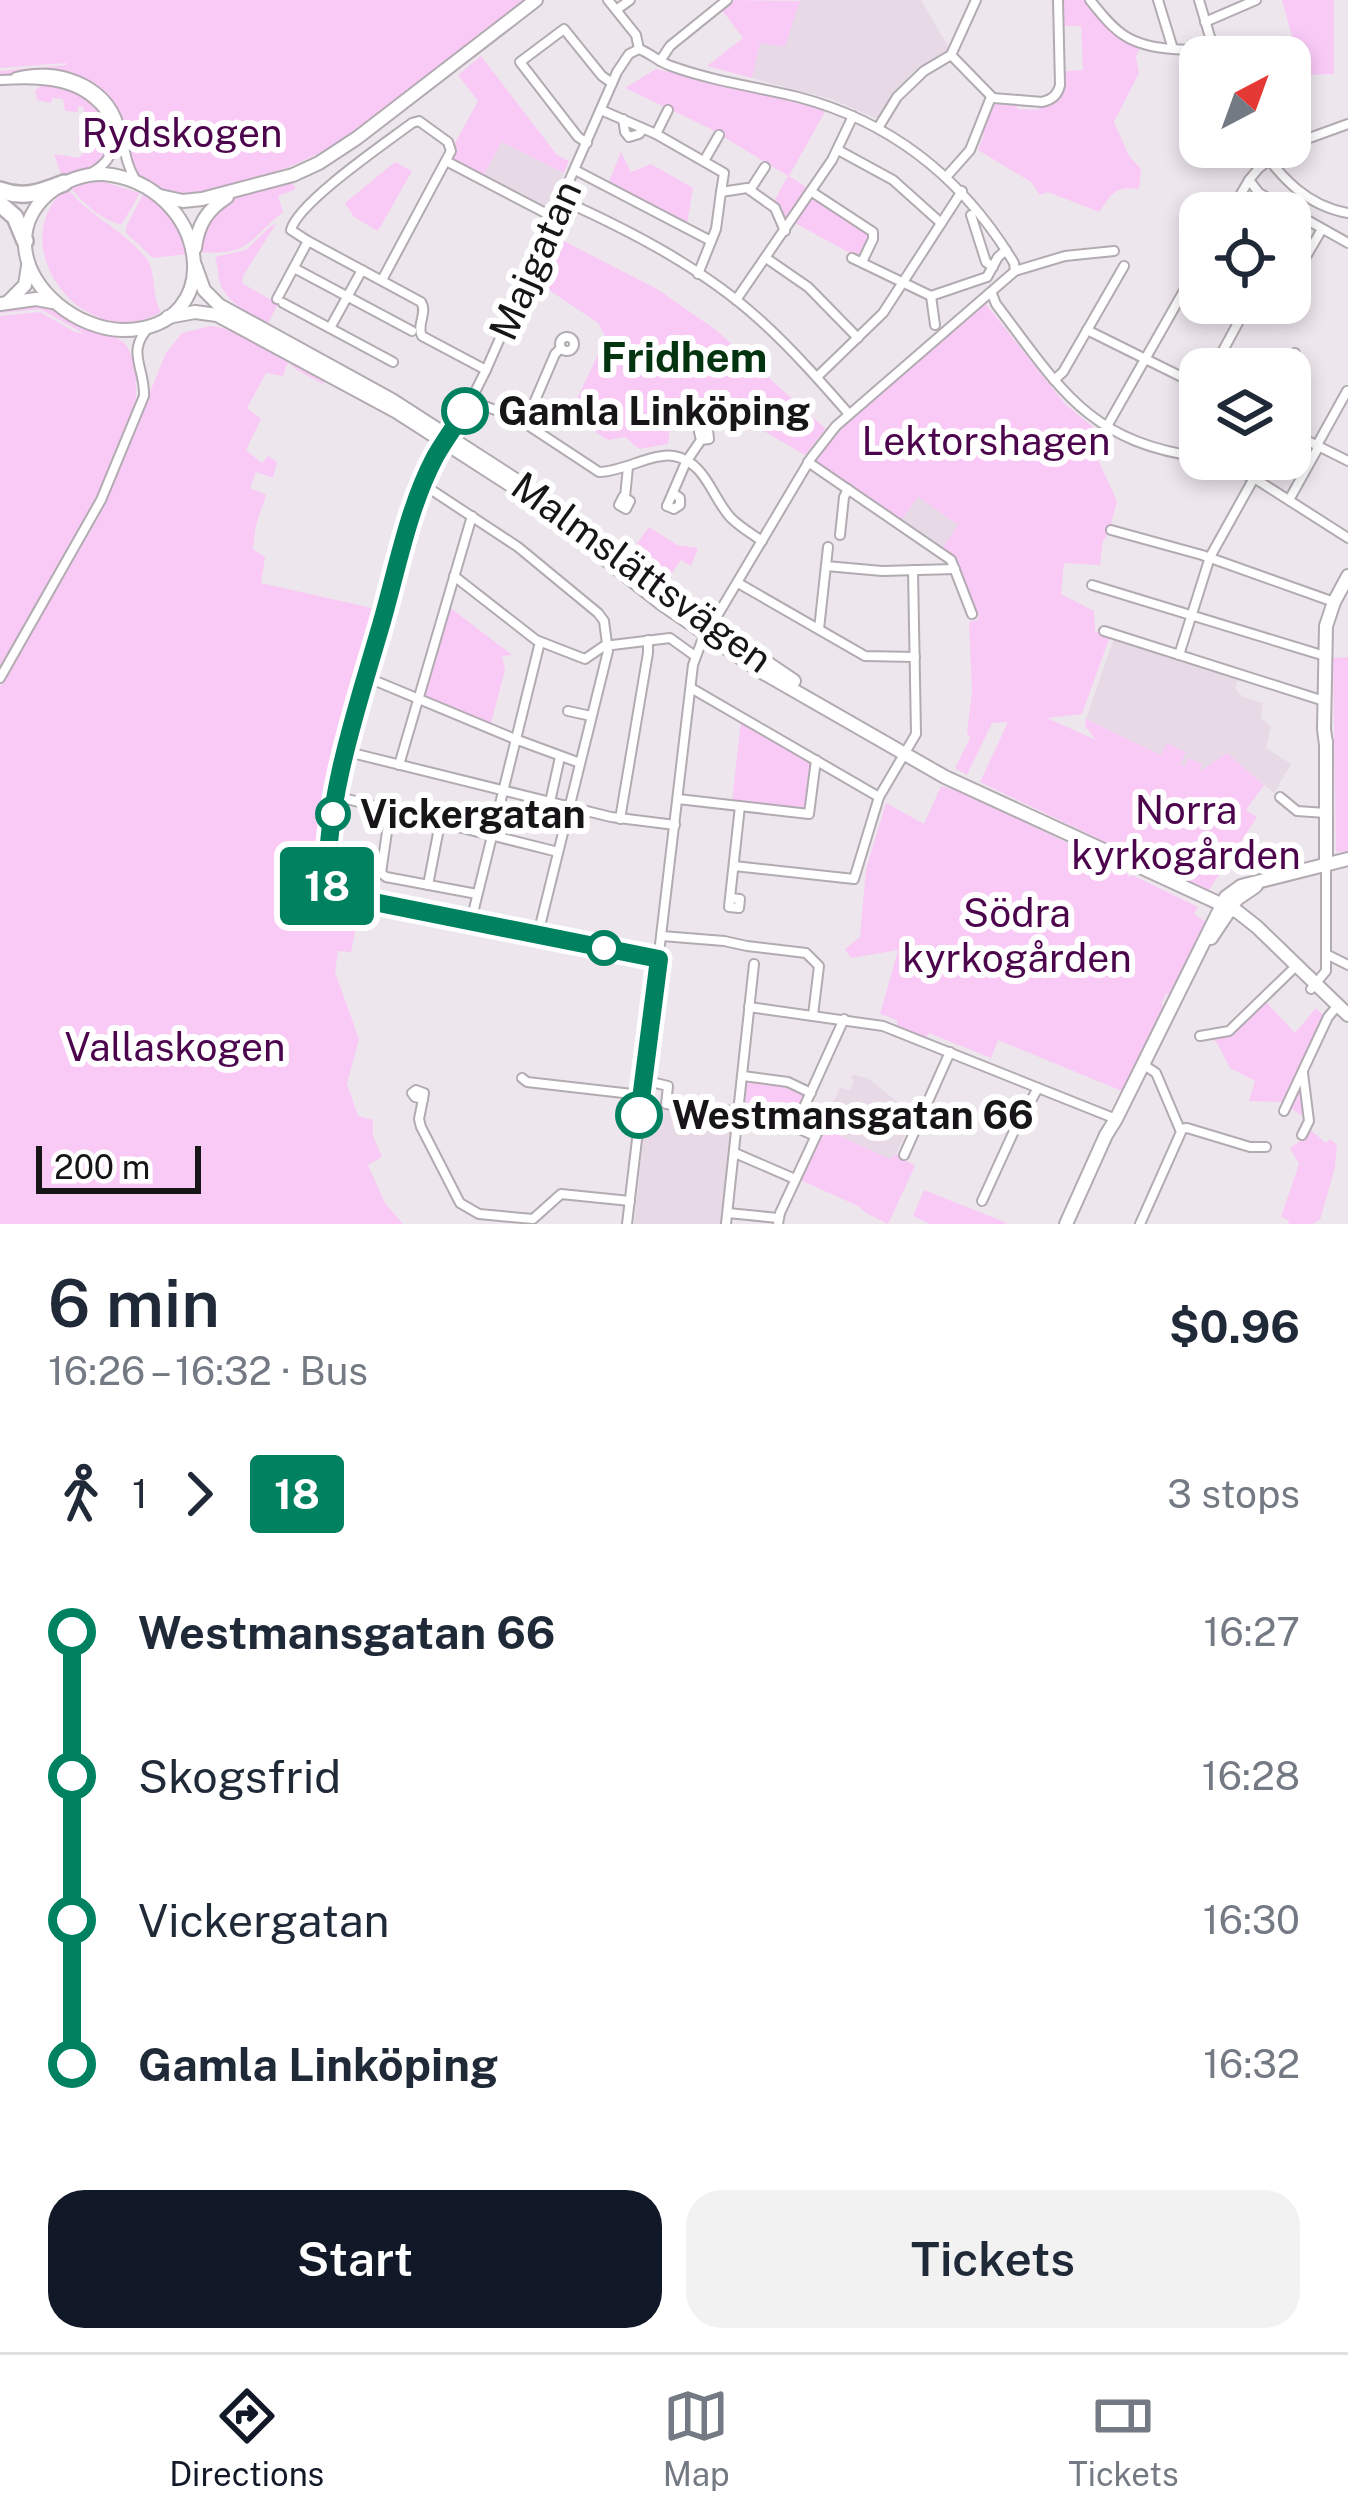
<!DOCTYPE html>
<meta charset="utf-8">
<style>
body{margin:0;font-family:"Public Sans",sans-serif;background:#f2f2f3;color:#1f2937;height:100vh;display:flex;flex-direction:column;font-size:45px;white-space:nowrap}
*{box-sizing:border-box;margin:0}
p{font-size:39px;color:#747a83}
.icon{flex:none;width:66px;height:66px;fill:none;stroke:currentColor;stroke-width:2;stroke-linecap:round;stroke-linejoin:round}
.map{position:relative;height:1224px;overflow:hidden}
.panel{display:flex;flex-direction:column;background:#fff;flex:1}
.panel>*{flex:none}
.badge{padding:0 24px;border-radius:9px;font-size:42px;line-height:78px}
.needle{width:78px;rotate:41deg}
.fabs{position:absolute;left:1179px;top:36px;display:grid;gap:24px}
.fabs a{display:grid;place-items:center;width:132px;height:132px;border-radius:24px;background:#fff;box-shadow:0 6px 18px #0003;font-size:60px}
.scale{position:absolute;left:36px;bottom:30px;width:165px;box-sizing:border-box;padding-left:12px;border:6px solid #181518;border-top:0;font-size:33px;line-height:42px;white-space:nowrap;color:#181518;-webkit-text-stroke:9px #fff;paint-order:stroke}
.map>.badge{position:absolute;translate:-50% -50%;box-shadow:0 0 0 6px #fff}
.legs{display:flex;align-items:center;gap:18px;height:132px;padding:0 48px;font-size:39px}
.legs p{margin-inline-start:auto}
.headline{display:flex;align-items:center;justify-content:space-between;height:204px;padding:0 48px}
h1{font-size:66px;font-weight:600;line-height:90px}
.action{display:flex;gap:24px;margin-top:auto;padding:24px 48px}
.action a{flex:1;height:138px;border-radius:36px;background:#111827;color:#fff;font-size:48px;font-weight:600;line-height:138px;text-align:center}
.action a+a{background:#f2f2f3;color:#1f2937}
ul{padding:0 48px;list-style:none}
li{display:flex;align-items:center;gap:42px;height:144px;font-size:45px}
li i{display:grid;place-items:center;width:18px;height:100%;margin:0 15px;background:currentColor}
li i::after{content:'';width:30px;height:30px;margin:-15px;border:9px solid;border-radius:50%;background:#fff}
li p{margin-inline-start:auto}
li:first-child i{background:linear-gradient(#0000 50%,currentColor 0)}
li:last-child i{background:linear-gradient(currentColor 50%,#0000 0)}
.menu{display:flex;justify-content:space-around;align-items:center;height:168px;border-top:3px solid #e0e1e3;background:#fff;font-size:33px;color:#747a83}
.menu a{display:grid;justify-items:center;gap:6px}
.menu .on{color:#111827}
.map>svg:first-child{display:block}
.built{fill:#e7d9e6}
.green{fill:#f9caf6}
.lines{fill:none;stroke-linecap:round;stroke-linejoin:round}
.minor-casing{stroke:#b2abb2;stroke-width:12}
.major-casing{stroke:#b2abb2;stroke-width:16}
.highway-casing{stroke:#b2abb2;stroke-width:20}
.minor{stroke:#fff;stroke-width:8}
.major{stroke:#fff;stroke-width:12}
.highway{stroke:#fff;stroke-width:15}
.line-1-casing{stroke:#fff;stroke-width:27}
.line-1{stroke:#008260;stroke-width:18}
.stop-1-dot{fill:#fff;stroke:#008260;stroke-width:6}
.labels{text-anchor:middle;stroke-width:12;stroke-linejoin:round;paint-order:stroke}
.park-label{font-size:39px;fill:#4c044c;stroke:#fff}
.street-label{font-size:39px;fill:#181518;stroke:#fff}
.stop-label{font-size:39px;font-weight:bold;fill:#181518;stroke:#fff;text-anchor:start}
.neighbourhood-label{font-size:42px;font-weight:bold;fill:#033410;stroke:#fff}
</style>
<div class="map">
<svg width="1348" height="1224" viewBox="0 0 1348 1224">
<rect width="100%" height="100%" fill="#eee6ed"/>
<g class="built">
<path d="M800 0H921L949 48 947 53 922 67 896 92 878 119 831 99 752 78 760 43Z"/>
<path d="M502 141 564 173 547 208 483 176Z"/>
<path d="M918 496 959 525 941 550 900 522Z"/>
<path d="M1114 638 1239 677 1235 689 1243 697 1263 703 1261 718 1271 726 1266 748 1291 764 1274 793 1227 754 1198 773 1086 719Z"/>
<path d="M853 1075 868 1078 914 1116 896 1154 890 1159 821 1127 840 1088 850 1090 854 1080 851 1078Z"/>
<path d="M647 1104 737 1116 724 1224H634Z"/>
</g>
<g class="green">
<path d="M0 0H523L346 138C308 162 270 175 227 187 210 192 192 198 173 195 160 193 143 182 135 171 125 158 127 142 123 127 120 114 112 106 103 97 74 66 39 71 0 75V71L67 65 66 63 0 68Z"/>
<path d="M729 0 800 1 785 47 760 43 752 78 707 66 743 38 721 9Z"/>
<path d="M1061 0H1085L1111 32 1139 49 1136 57 1139 73 1114 122 1129 156 1141 169 1139 189C1114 186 1113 193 1099 212L1048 192 1040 195 1031 182 978 150 984 135 981 133 991 105 995 103 1017 104V109L1039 110V105L1054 101 1062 71 1083 70 1081 26H1061Z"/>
<path d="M1282 0H1334V74L1303 75Z"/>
<path d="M481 56 557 155 569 161 564 173 502 142 483 176 453 159 457 151 455 143 478 101 458 75Z"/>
<path d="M656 69 826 110 789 176 809 189 787 221 782 218 780 209 773 203 788 176 709 128 625 88Z"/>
<path d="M43 83C52 84 62 85 71 89 93 98 127 132 106 157 95 170 77 173 62 177L54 154 79 158 83 153 82 144H78L80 126H87L90 116 85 115 83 107 78 106V112L65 111 63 99 52 98 51 103 37 100 35 91Z"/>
<path d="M621 152 631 172 651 164 693 188 687 224 608 184Z"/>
<path d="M395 162 412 171 378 231 354 217 345 203Z"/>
<path d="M290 181 296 189 278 196 283 212C248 240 250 256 200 252 201 200 249 192 290 181Z"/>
<path d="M104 182 140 193 122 224C104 223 82 202 70 187L87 183Z"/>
<path d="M67 188C89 216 124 230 146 258 157 272 151 295 161 312 82 357 0 241 67 188Z"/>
<path d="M143 194C167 209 180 227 187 254L153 258 126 233V227Z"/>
<path d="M813 196 870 234 859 258 795 223Z"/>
<path d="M276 224 243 276 242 283 278 304 268 323C251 314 230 305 221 286 218 277 218 266 215 257L246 250 271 226Z"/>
<path d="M554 236 657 289 716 330 826 429 805 455 705 397 671 420 668 444 639 449 625 437 608 440 594 431 592 420 573 407 606 338 598 323 534 280Z"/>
<path d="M985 303 1065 404 1104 436 1098 460 1117 501 1109 532 1103 541 1100 565 1064 563 1061 594 1094 611 1095 631 1110 636 1082 714 1047 718 1096 740 1085 726 1086 719 1161 755 1167 743 1186 752 1181 763 1173 761 1185 766 1189 758 1202 764 1199 772 1227 753 1264 785 1246 810 1257 817 1209 890H1202L1139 859 1141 854 1134 850 1132 855 980 782 1008 722 992 723 967 775 955 768 970 738 967 732 972 692 969 622 979 619 953 559 941 550 958 525 918 497 900 522 814 460 839 428Z"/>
<path d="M37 304C56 309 71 323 89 329 102 333 116 334 125 344 133 353 134 368 138 380L135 381C145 423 83 518 62 557 41 595 21 633 0 671V316L40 312 75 332 85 334 40 309 0 313V309Z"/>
<path d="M211 326 228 329 325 380 323 384 297 370 288 362 283 376 266 373 247 408 261 419 246 450 262 463 268 456 277 462 273 478 256 472 250 488 266 495 256 525 253 549 265 557 261 583 376 609 373 620 376 622 336 765 324 893 360 906 351 952 338 951 335 972 359 1039 347 1084 358 1116 373 1120V1136L382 1157 368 1165 385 1203 403 1224H0V687L99 516 166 353 182 333Z"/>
<path d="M649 527 677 545 698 548 691 566 681 560 666 581 630 553Z"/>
<path d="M448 606 512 655 502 656 505 670 490 727 420 697Z"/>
<path d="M1348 657V851L1336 852 1333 658Z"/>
<path d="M741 720 813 761 807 811 732 802Z"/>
<path d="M941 786 964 793 1125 871 1129 877 1132 875 1198 907 1194 914 1206 922 1169 994H1166L1161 1004 1164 1006 1122 1091 998 1040 991 1058 929 1033 926 1037 897 1026V1020L880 1014 898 950 851 958 845 949 860 937 866 869 886 803 924 824Z"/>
<path d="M1264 1000 1295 1033 1316 1008 1325 1017 1300 1072 1307 1119 1281 1102 1249 1101 1255 1081 1230 1068 1217 1043 1209 1036H1233L1235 1028Z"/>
<path d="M748 1077 788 1082 809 1092 795 1124 770 1112 744 1108Z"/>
<path d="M821 1127 890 1159 896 1154 915 1166 888 1224 866 1213 858 1206 798 1179Z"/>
<path d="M1308 1128 1326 1143 1330 1139 1337 1145 1335 1167 1320 1220 1312 1224H1289L1288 1220 1281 1217 1299 1164 1290 1148 1300 1141Z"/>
<path d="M924 1190C952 1202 980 1211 1008 1224H930L913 1216Z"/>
</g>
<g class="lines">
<g class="minor-casing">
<g id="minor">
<path d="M608 0 636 35 639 49C650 53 659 62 671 66 712 81 757 87 798 97 893 122 964 180 1014 263L1015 271"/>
<path d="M1090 0C1116 33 1129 46 1173 49 1187 50 1200 52 1213 49"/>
<path d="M1158 0 1173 49"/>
<path d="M1199 0 1216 57"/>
<path d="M616 10 630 0"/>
<path d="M1205 22 1256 0"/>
<path d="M639 49 629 54 617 72 486 370 468 406 434 459 420 493 344 751 334 802 326 884 329 891 334 894 659 959"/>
<path d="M951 55 993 98 1042 102C1052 100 1058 95 1060 85L1058 0"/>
<path d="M660 61 670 46 727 0"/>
<path d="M16 77C55 66 106 82 119 125 125 144 124 161 135 179"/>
<path d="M0 80C21 79 48 78 68 85 107 97 137 145 93 172"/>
<path d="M601 110 656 134 724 173 721 192 747 188 775 208 785 231"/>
<path d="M623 119 625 132 629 137 639 134 643 129"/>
<path d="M878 128 897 97 924 71 951 55 976 0"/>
<path d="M656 134 668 110"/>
<path d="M587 143 578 137 520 62 564 29 602 76 612 83"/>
<path d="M1290 145 1348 124"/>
<path d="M1259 147C1283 179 1307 206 1348 213"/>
<path d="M1286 147 1259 168 1249 180 1259 193 1348 243"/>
<path d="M838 150 893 180 941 223"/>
<path d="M446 161 555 218"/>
<path d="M704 161 719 135"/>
<path d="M575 170 711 241"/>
<path d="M947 176 970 150 991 97"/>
<path d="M750 190 765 167"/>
<path d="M812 192 873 232V239L862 262"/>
<path d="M562 200C631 231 704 269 760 320 792 349 821 382 849 414"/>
<path d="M1230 213 1249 180"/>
<path d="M971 215 986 262 993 267"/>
<path d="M766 258 808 287 858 338"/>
<path d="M852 258 931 296 987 277 998 257 1006 250"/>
<path d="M1304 260 1322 229"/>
<path d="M294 268 412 331"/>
<path d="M698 274 716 229 721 192"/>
<path d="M382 280 451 151 448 142 419 121 412 123C387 142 297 203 291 230L308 241 421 302C428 313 416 325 422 336L486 370"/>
<path d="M992 294 996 304C1059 387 1088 442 1200 457"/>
<path d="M931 296 935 325"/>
<path d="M277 299 308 241"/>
<path d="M736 300 832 160 853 116"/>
<path d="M283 303 393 362"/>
<path d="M330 328 362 270"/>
<path d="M1087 330 1200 386"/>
<circle cx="567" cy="344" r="7"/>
<path d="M1213 369 1239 321"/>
<path d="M1286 369 1295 353"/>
<path d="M817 377 883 313 962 191"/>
<path d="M1054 380 1063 372 1124 266"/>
<path d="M471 401 517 418 599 472C622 472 654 452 674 456 706 462 712 498 731 518 740 527 752 534 762 541"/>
<path d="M525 424 555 354 561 348"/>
<path d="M1106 428 1190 280"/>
<path d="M1290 432 1348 461"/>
<path d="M1317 445 1347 391"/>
<path d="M1210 459 1254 478 1348 538"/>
<path d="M808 462 951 560 972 614"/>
<path d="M424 485 518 547 598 613 604 621 608 651 538 934"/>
<path d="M623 497 630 501 626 509 619 505Z"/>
<path d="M625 497 628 467"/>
<path d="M1289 500 1319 446"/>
<path d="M667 506 686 462 701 440 709 439 708 430 699 432 701 440"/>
<path d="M667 506 674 509 680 505V498L673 493"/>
<path d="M1111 530 1202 555 1334 602"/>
<path d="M840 535 844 497 848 489"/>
<path d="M826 566 882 571 955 569"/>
<path d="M454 576 536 640 585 659 604 646 670 638 695 656"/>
<path d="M738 583 865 656 915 657"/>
<path d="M1092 585 1325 656"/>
<path d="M819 629 828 547"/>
<path d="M1104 631 1324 701"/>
<path d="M1179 655 1210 557 1254 478"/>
<path d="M366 677 515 739 580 763"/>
<path d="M0 678 101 500 144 396C145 366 125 352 150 326"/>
<path d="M691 688 879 797"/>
<path d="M568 711 591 716"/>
<path d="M344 751 611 817 675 825"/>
<path d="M399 765 472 516"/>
<path d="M335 796 558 852"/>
<path d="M1280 797 1297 811 1326 813"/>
<path d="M678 799 809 814 816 760"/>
<path d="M550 802 560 757"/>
<path d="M390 811 381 873 386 877 477 894"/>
<path d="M620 819 648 653V640"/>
<path d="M734 866 854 879 879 797 916 734 913 570"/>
<path d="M428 885 440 823"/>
<path d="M730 898 740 899 739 908 729 907 740 806"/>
<path d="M471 921 540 642"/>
<path d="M662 936 724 941 747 946 806 953 819 966 813 1015"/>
<path d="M1328 955 1348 965"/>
<path d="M1311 989 1326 971V865"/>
<path d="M749 1007 883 1026 1116 1119"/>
<path d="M1200 1036 1229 1031 1292 970"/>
<path d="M743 1076 788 1082 811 1093"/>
<path d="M522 1078 527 1082 641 1095"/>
<path d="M643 1080 668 1086 666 1104 740 1112"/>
<path d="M416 1090 424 1093 423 1099 415 1097 412 1093Z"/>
<path d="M423 1099 419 1119 421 1127 460 1203 479 1214 533 1219 561 1194 630 1201"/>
<path d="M1284 1111 1328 1017 1334 1010"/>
<path d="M740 1113 771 1116 815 1136"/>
<path d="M795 1127 844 1019"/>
<path d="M1180 1129 1187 1128 1250 1147H1266"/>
<path d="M1302 1135 1309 1121 1303 1073"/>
<path d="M735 1153 795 1179"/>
<path d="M904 1155 950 1052"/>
<path d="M982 1201 1014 1131 1038 1088"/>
<path d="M728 1213 778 1218"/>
<path d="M627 1224 693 665 701 643 811 458 836 426 1015 271 1065 256 1114 251"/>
<path d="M726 1224 754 964"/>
<path d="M778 1224 780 1213 820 1127"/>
<path d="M1140 1224 1181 1132 1156 1073 1144 1065"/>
</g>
</g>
<g class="major-casing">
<g id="major">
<path d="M104 174C208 184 232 330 122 330 79 329 28 292 25 246 23 203 64 173 104 174Z"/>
<path d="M160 196 183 201 202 199 293 175 319 163 357 138 536 0"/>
<path d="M195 248C198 224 207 210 227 197"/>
<path d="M195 265 204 290 219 305 392 400 522 484"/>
<path d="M7 303 25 285 28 266"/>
<path d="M0 304 36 299 52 302"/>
<path d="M168 317 195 312 217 315 397 412 518 490 662 604 760 671 945 777 1238 912 1257 927 1348 1015"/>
<path d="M652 585 794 681"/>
<path d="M1326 745 1324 729 1326 626 1334 602 1348 576"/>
<path d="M1326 865V741"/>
<path d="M1211 938 1237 899 1256 886"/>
<path d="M1066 1224 1106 1135 1116 1119 1226 897 1241 886 1348 859"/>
</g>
</g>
<g class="highway-casing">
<g id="highway">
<path d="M0 190C24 199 41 192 64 183"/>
<path d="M0 204 15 217 25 241"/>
</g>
</g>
<use href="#minor" class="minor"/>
<use href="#major" class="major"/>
<use href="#highway" class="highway"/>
</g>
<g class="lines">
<g class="line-1-casing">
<path id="line-1" d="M465 411C455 426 444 441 435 457 408 508 397 570 381 625 356 711 326 798 327 888L334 894 659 959 639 1115"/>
</g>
<use href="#line-1" class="line-1"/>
</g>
<g class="stop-1-dot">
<circle cx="465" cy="411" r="21"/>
<circle cx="333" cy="814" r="15"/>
<circle cx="604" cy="948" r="15"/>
<circle cx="639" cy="1115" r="21"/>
</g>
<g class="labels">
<g class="park-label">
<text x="182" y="147">Rydskogen</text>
<text x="986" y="455">Lektorshagen</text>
<text x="1186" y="824">Norra<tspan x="1186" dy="45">kyrkogården</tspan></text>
<text x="1017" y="927">Södra<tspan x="1017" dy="45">kyrkogården</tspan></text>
<text x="175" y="1061">Vallaskogen</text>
</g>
<g class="street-label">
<text transform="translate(535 260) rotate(-66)" y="14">Majgatan</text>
<text transform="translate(642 572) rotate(36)" y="14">Malmslättsvägen</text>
</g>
<g class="stop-label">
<text x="498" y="425">Gamla Linköping</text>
<text x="360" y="828">Vickergatan</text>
<text x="672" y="1129">Westmansgatan 66</text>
</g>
<g class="neighbourhood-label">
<text x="684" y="372">Fridhem</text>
</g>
</g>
</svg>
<div class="fabs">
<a><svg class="needle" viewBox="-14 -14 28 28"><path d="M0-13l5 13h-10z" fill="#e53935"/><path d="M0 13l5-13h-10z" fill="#747a83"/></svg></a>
<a><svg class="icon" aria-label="locate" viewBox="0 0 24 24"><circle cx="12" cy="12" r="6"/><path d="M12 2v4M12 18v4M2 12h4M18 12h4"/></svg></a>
<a><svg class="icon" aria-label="layers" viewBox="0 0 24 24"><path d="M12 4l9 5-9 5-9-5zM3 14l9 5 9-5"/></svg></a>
</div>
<div class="scale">200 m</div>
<b class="badge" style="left:327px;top:886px;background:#008260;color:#fff">18</b>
</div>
<section class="panel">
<div class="headline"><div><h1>6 min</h1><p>16:26 – 16:32 · Bus</p></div><b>$0.96</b></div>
<div class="legs"><svg class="icon" aria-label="walk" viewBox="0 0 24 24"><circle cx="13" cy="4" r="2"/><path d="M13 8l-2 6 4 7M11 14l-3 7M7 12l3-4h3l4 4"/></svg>1<svg class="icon" aria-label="forward" viewBox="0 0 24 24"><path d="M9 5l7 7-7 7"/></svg><b class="badge" style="background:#008260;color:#fff">18</b><p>3 stops</p></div>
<ul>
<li><i style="color:#008260"></i><b>Westmansgatan 66</b><p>16:27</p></li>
<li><i style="color:#008260"></i><span>Skogsfrid</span><p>16:28</p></li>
<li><i style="color:#008260"></i><span>Vickergatan</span><p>16:30</p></li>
<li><i style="color:#008260"></i><b>Gamla Linköping</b><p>16:32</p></li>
</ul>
<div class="action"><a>Start</a><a>Tickets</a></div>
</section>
<nav class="menu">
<a class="on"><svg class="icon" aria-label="directions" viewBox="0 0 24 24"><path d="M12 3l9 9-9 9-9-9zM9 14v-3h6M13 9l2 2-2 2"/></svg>Directions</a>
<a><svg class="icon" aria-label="map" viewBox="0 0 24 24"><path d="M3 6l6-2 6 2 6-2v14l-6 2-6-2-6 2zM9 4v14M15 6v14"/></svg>Map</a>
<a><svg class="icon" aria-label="tickets" viewBox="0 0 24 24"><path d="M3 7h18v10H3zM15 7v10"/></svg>Tickets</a>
</nav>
